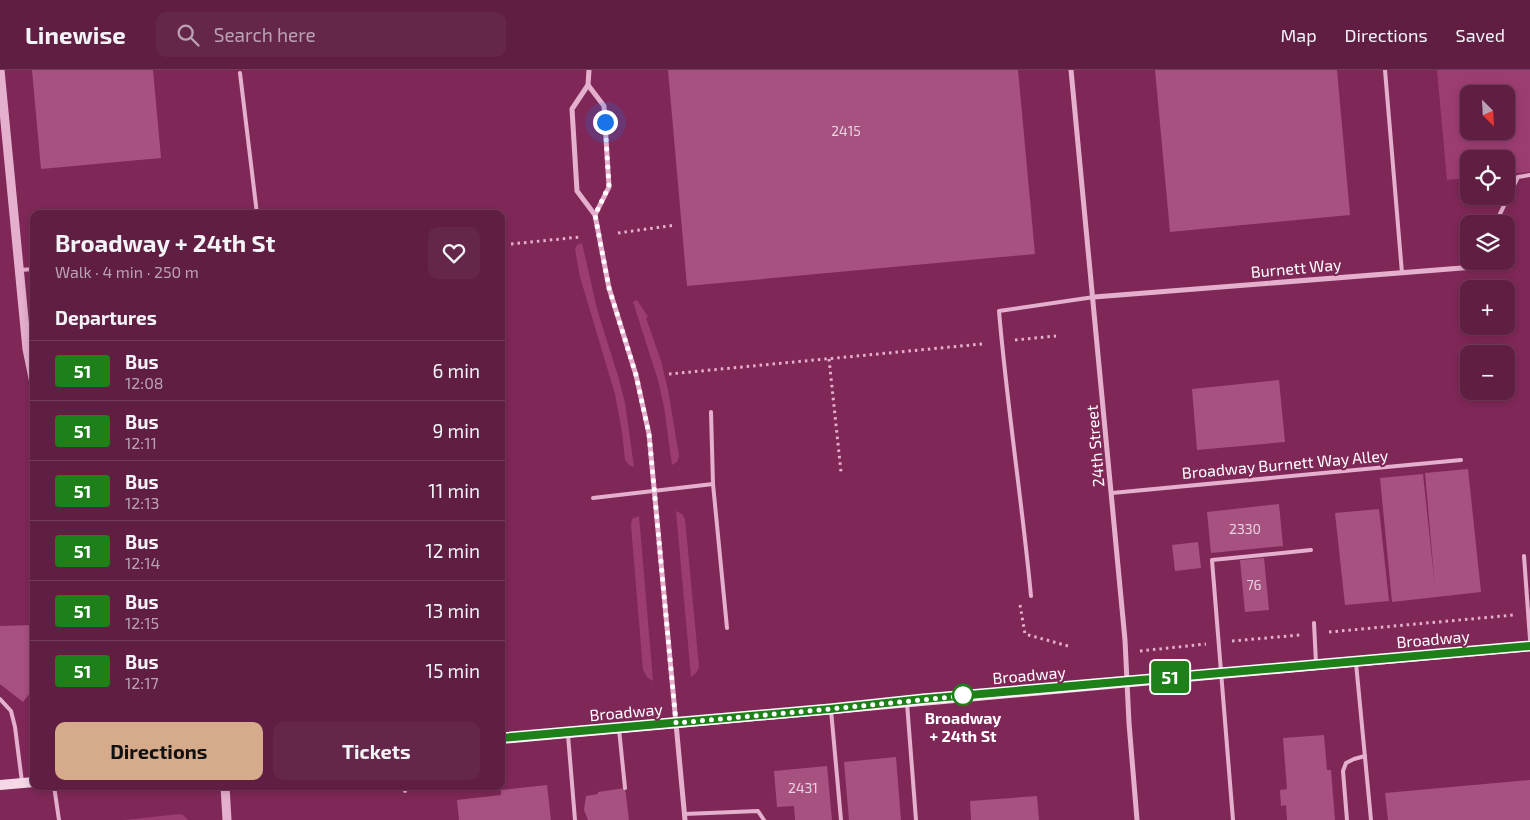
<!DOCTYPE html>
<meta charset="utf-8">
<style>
body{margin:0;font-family:"Exo 2",sans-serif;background:#652749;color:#f1f3f6;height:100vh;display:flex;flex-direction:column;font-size:19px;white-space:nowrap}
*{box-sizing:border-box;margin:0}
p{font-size:16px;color:#baa2b2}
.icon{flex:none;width:28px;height:28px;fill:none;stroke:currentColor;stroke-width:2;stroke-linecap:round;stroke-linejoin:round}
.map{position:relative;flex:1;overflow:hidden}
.side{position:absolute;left:30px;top:140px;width:475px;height:580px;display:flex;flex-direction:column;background:#5f1e42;border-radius:10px;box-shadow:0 2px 8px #0003,0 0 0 1px #733c5b}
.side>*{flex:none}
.badge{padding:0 10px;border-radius:4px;font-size:18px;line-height:32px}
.needle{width:32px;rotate:156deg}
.fabs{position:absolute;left:1460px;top:15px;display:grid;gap:10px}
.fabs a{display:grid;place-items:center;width:55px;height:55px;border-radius:10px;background:#5f1e42;box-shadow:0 2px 8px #0003,0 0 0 1px #733c5b;font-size:25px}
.you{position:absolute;width:25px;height:25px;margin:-12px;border:4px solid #fff;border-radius:50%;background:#1a73e8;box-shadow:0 0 0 8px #1a73e833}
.map>.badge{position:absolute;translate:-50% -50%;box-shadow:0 0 0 2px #fff}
h2{padding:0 25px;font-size:19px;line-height:45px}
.round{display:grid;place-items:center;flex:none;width:52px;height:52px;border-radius:10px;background:#652749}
.summary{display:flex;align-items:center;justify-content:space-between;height:85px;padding:0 25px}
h1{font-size:24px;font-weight:700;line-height:38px}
.button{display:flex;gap:10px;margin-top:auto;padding:10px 25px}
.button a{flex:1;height:58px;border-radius:10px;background:#d6ab8b;color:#111;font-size:20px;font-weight:700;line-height:58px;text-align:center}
.button a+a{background:#652749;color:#f1f3f6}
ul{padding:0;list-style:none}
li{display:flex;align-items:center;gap:15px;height:60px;padding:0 25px;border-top:1px solid #733c5b}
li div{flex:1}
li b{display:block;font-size:19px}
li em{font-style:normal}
li .badge{min-width:55px;font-weight:700;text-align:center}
header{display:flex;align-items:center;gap:30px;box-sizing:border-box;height:70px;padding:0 25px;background:#5f1e42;border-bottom:1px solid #733c5b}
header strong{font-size:24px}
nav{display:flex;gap:28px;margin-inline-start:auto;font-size:18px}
.search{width:350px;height:45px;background:#652749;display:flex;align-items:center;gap:12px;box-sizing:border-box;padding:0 18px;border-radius:10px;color:#baa2b2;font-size:19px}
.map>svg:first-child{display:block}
.green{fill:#9c3d72;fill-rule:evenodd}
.building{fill:#a75181}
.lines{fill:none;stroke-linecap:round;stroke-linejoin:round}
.path{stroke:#e5afce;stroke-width:3;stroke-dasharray:2.5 4;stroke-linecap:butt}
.service{stroke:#e5afce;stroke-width:4}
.minor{stroke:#e5afce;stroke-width:5}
.tertiary{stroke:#e5afce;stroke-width:9}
.secondary{stroke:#f5d8e8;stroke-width:10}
.line-casing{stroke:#fff;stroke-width:11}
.line{stroke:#1e8019;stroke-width:8}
.walk{stroke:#fff;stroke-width:5;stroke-dasharray:0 9}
.stop-dot{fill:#fff;stroke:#1e8019;stroke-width:2.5}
.labels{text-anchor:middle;stroke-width:4.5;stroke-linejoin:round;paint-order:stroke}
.number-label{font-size:14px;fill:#e9d4e0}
.street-label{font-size:16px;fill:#fff;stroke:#7f2858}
.stop-label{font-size:16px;font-weight:bold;fill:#fff;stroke:#7f2858}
</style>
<header>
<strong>Linewise</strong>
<div class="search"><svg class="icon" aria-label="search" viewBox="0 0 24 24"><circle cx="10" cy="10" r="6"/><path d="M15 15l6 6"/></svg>Search here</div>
<nav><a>Map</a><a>Directions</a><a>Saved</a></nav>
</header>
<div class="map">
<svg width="1530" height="750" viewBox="0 0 1530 750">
<rect width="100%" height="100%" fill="#7f2858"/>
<g class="green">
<path d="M1437 0H1530V102L1506 104V89H1469V108L1447 110ZM1469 24H1506V61H1469Z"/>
<path d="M582 173 597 239 618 306 625 333 634 397 629 395 625 390 622 362 615 324 580 207 575 179 577 175Z"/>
<path d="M637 230 648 247 646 248 661 291 668 320 679 386 677 392 672 395 664 337 658 310 633 232Z"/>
<path d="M676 441 682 444 685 449 699 597 696 603 691 607Z"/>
<path d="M639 446 653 611 648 608 643 600 631 455 632 449Z"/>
<path d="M179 744 183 745 188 750H124Z"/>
</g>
<g class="building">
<path d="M32 0H153L161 88 41 99Z"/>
<path d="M668 0H1018L1035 184 687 216Z"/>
<path d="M1155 0H1337L1350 145 1170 162Z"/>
<path d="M1279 310 1285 372 1197 380 1192 319Z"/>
<path d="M1468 399 1481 522 1392 532 1380 408 1423 404 1435 517 1425 403Z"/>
<path d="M1279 434 1283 476 1211 483 1207 442Z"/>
<path d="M1379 439 1389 531 1345 535 1335 443Z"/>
<path d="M1198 472 1201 498 1175 501 1172 475Z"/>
<path d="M1264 488 1269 540 1245 542 1240 490Z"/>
<path d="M34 555V618L23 632 0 614V556Z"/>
<path d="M1324 665 1327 700H1331L1335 750H1287L1286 735 1281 736 1280 720 1287 719 1283 668Z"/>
<path d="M896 687 901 750H849L844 692Z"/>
<path d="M827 696 832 750H795L794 736 777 737 774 701Z"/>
<path d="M1530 710V750H1388L1385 723Z"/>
<path d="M547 715 551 750H459L457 730 501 725V720Z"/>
<path d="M625 718 629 750H588L584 740 586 726 598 724V722Z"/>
<path d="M1037 726 1039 750H971L970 731Z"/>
</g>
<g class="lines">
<g class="path">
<path d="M618 163 676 155"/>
<path d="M511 174 580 167"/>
<path d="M1015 270 1056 266"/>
<path d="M829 289 841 402"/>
<path d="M669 304 982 274"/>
<path d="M1020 535 1025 564 1068 576"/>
<path d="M1329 562 1514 545"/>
<path d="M1232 571 1300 565"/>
<path d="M1140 581 1206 574"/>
</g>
<g class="service">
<path d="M1385 0 1402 203"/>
<path d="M240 3 257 144"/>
<path d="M1496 152 1518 107 1530 105"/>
<path d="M20 200 34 199"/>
<path d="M711 342 713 414 727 558"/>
<path d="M1112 423 1461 390"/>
<path d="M593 428 713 414"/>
<path d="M1524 486 1530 569"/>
<path d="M1031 526C1022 431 1007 336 999 241L1094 227"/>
<path d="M1314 553 1316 593"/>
<path d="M1356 593 1371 750"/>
<path d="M0 629 11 641 15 657 22 712"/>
<path d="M907 633 916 750"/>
<path d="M831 640 841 750"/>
<path d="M619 659 625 718"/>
<path d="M568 665 575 750"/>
<path d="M54 716 59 750"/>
<path d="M405 716V721"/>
<path d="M684 744 758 741 764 750"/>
<path d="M1233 750 1212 490 1311 480"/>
<path d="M1347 750 1343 701 1346 693 1354 689 1365 686"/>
</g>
<g class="minor">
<path d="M589 0 588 15 572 39 577 121 595 145 609 218 636 305 649 364 685 750"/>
<path d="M1071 0 1125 570 1129 653 1137 750"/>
<path d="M588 15 604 36 609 117 595 145"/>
<path d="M1094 227 1500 195"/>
</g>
<g class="tertiary">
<path d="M0 0 22 228 27 279 34 313"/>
<path d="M225 716 227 750"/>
</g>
<g class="secondary">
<path d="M501 669C844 637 1187 605 1530 576"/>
<path d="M0 715 34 712"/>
</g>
</g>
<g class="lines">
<g class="line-casing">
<path id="line" d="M501 668 830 639 923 629 1530 576"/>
</g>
<use href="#line" class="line"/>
<path class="walk" d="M605 52 609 116 595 145 609 218 636 305 649 364 676 653 830 639 971 625H963"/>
</g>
<circle class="stop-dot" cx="963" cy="625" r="10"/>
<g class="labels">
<g class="number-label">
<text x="846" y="66">2415</text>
<text x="1245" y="464">2330</text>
<text x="1254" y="520">76</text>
<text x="803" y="723">2431</text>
</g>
<g class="street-label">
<text transform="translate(1296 198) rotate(-5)" y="6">Burnett Way</text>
<text transform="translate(1095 376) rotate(-95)" y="6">24th Street</text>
<text transform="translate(1285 394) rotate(-5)" y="6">Broadway Burnett Way Alley</text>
<text transform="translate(1433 569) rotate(-5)" y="6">Broadway</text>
<text transform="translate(1029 605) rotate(-5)" y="6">Broadway</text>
<text transform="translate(626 642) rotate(-5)" y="6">Broadway</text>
</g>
<g class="stop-label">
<text x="963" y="654">Broadway<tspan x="963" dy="18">+ 24th St</tspan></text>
</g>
</g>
</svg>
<div class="fabs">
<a><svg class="needle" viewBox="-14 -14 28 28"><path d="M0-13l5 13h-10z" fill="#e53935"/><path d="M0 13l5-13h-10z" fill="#baa2b2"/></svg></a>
<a><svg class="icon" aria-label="locate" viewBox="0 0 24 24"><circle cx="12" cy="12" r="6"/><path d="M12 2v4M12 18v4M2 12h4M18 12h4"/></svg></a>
<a><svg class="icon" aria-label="layers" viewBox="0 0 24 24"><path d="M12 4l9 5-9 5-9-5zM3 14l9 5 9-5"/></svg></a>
<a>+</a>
<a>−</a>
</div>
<div class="you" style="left:605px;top:52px"></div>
<b class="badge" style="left:1170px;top:607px;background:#1e8019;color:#fff">51</b>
<section class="side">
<div class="summary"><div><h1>Broadway + 24th St</h1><p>Walk · 4 min · 250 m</p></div><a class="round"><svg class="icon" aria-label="heart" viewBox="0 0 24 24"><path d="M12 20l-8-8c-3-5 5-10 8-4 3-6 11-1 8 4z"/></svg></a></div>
<h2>Departures</h2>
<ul>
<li><span class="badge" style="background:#1e8019;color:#fff">51</span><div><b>Bus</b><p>12:08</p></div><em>6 min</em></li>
<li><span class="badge" style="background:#1e8019;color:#fff">51</span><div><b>Bus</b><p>12:11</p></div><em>9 min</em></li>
<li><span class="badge" style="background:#1e8019;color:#fff">51</span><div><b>Bus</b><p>12:13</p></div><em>11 min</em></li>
<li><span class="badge" style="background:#1e8019;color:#fff">51</span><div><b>Bus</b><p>12:14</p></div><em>12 min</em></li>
<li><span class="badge" style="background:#1e8019;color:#fff">51</span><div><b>Bus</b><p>12:15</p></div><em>13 min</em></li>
<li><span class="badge" style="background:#1e8019;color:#fff">51</span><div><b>Bus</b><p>12:17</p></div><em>15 min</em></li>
</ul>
<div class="button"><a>Directions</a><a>Tickets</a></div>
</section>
</div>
